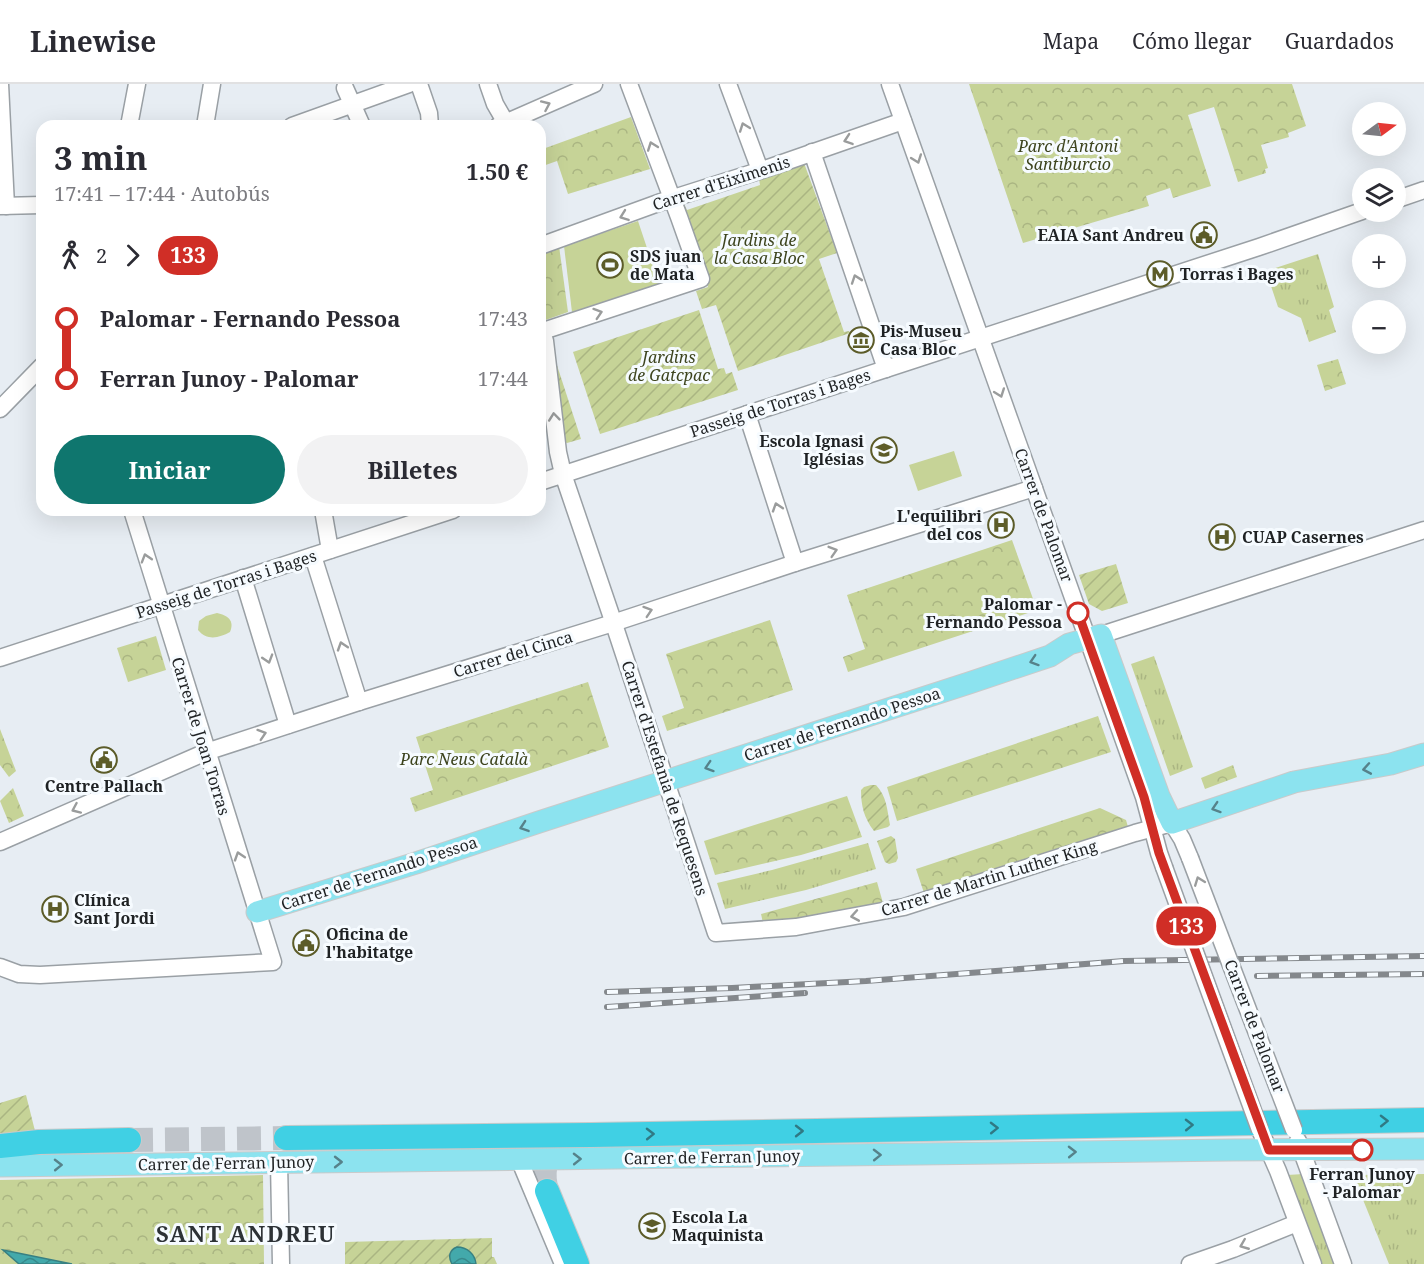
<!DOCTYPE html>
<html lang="es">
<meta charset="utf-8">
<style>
body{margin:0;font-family:"Noto Serif",serif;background:#f2f2f3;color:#2b2b33;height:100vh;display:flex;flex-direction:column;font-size:22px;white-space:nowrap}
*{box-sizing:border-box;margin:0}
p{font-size:20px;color:#7c7c81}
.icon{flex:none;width:33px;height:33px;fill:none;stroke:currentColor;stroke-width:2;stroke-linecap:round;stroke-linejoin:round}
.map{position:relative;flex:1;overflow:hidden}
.panel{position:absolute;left:36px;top:36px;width:510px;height:396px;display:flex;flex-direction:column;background:#fff;border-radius:18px;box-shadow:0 6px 24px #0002}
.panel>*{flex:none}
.badge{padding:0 12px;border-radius:20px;font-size:21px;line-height:39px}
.needle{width:39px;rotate:75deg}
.tools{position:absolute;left:1352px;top:18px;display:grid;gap:12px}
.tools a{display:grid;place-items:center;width:54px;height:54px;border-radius:50%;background:#fff;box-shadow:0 6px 24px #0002;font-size:30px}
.map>.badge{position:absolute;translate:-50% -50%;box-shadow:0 0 0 3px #fff}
.legs{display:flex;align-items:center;gap:9px;height:66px;padding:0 18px;font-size:20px}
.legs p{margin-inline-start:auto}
.summary{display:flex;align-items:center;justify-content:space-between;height:102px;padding:0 18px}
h1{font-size:33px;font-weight:700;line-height:45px}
.cta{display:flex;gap:12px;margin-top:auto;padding:12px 18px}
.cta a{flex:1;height:69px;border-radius:36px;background:#0f766e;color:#fff;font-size:24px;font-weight:700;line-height:69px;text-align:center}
.cta a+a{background:#f2f2f3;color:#2b2b33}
ul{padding:0 18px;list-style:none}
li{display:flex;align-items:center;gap:21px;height:60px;font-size:22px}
li i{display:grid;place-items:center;width:9px;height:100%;margin:0 8px;background:currentColor}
li i::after{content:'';width:15px;height:15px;margin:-8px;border:4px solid;border-radius:50%;background:#fff}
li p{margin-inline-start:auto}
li:first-child i{background:linear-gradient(#0000 50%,currentColor 0)}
li:last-child i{background:linear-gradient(currentColor 50%,#0000 0)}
header{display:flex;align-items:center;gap:36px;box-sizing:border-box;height:84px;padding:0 30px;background:#fff;border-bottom:2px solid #e1e1e2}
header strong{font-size:28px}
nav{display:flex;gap:33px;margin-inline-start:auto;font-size:21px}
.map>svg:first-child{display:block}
.grass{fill:url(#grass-tufts)}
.forest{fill:url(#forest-crowns)}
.garden{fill:url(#garden-furrows)}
.pitch{fill:#c6d397}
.water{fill:url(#water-waves);stroke:#388082;stroke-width:1.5}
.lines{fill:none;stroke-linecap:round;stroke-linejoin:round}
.highway-tunnel{stroke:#bfc4ca;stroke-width:24;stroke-dasharray:24 12;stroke-linecap:butt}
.minor-casing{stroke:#9aa0a5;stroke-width:19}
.major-casing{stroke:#c9caca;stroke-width:23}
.highway-casing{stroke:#c9caca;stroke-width:26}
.minor{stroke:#fff;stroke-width:16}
.major{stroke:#8ce3ef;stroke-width:21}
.highway{stroke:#40d0e4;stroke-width:24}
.rail-casing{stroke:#84888c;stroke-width:6}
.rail{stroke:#f6fbff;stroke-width:4;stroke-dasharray:11;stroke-linecap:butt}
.minor-bridge-casing{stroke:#9aa0a5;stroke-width:19;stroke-linecap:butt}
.minor-bridge{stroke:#fff;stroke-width:16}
.oneway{stroke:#9a9c9c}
.oneway2{stroke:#56828a}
.oneway3{stroke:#307984}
.line-1-casing{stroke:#fff;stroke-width:14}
.line-1{stroke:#d02e26;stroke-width:9}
.stop-1-dot{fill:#fff;stroke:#d02e26;stroke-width:3}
.labels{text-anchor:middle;stroke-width:6;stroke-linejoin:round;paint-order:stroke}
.park-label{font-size:16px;font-style:italic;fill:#3d441e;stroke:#f6fbff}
.street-label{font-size:16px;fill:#1f2224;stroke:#f6fbff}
.poi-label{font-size:16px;font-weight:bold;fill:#1f2224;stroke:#f6fbff;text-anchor:start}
.stop-label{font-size:16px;font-weight:bold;fill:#1f2224;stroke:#f6fbff;text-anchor:end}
.district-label{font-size:22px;font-weight:bold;letter-spacing:1.5px;fill:#2d3236;stroke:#f6fbff}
</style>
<header>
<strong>Linewise</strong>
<nav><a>Mapa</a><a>Cómo llegar</a><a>Guardados</a></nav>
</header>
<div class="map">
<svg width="1424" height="1180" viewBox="0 0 1424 1180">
<defs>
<pattern id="grass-tufts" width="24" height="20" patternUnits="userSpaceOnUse" patternTransform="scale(1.5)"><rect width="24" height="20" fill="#c6d397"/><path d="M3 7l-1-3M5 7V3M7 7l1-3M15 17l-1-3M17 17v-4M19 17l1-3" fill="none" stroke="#aab582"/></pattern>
<pattern id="forest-crowns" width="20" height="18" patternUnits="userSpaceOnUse" patternTransform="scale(1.5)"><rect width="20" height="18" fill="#c6d397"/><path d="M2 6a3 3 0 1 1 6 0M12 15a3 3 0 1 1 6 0" fill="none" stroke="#aab582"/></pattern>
<pattern id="garden-furrows" width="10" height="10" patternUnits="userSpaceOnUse" patternTransform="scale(1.5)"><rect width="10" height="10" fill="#c6d397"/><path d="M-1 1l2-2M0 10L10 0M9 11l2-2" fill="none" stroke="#aab582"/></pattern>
<pattern id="water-waves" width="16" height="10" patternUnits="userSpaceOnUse" patternTransform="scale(1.5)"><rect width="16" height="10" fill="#43a9ab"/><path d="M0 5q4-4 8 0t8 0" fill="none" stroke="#37898b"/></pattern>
</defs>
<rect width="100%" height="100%" fill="#e7edf3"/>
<g class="grass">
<path d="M1318 170 1334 223 1329 226 1336 248 1309 258 1301 234 1278 223 1266 187Z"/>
<path d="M1154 572 1193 683 1170 692 1131 580Z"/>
<path d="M868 759 876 785 806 806 725 825 717 799 772 786Z"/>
<path d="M1304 1090 1337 1180H1321L1287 1091Z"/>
<path d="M1424 1090V1180H1389L1353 1091Z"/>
</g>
<g class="forest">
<path d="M969 0H1292L1306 42 1288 49 1289 53 1261 61 1268 84 1265 85 1266 89 1238 98 1214 23 1188 31 1211 102 1173 114 1170 104 1146 112 1149 122 1023 159Z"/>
<path d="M631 33 650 85 568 110 557 77 540 83V66Z"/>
<path d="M559 162 568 228 540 238V168Z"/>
<path d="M1338 275 1346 300 1325 307 1317 281Z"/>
<path d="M1012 456 1037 526 848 588 843 573 865 565 847 511Z"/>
<path d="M770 536 793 606 667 647 662 632 684 624 666 570Z"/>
<path d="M156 552 166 586 128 598 117 564Z"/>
<path d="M588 598 609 663 415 728 410 714 433 706 416 653Z"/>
<path d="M1098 632 1111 668 897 737 887 703Z"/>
<path d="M0 645 16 687 9 693 0 681Z"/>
<path d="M1233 681 1237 693 1205 705 1201 694Z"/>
<path d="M13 704 24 732 9 739 0 717Z"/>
<path d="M847 712 862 753 801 771 715 791 704 757Z"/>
<path d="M1100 724 1126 736 1128 743 924 809 916 785Z"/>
<path d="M877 798 883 819 818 832 763 839 761 830Z"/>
<path d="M263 1091 264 1180H0V1096Z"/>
</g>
<g class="garden">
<path d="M804 79 837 169 819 175 844 248 849 247 850 249 738 287 716 221 702 225 696 207 708 203 680 122 684 120 687 126 760 101 759 95Z"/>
<path d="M699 226 718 285 724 284 726 290 732 288 738 306 600 350 573 268Z"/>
<path d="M552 266 581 355 567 359 562 357Z"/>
<path d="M1116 480 1128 519 1102 527 1089 520 1079 491Z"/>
<path d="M871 701H876C887 713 887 725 890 741L888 743 874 747C864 734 861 722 861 706L864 703Z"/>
<path d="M891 752 895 755 898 774 896 778 889 780 885 778 877 757Z"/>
<path d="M26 1011 36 1051 0 1054V1019Z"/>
<path d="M492 1154V1173H494L497 1180H476C473 1160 441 1156 452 1180H345V1158Z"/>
</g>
<g class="pitch">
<path d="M638 137 659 200 572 228 564 162Z"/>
<path d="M740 141 747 162 731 168 724 147Z"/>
<path d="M954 367 962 392 918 407 909 381Z"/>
<path d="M217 529C227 531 235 536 230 548 219 554 207 557 198 546L199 537 206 532Z"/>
</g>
<g class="water">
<path d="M457 1163C467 1163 475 1170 476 1180H452C448 1173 449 1166 457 1163Z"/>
<path d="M3 1166 72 1180H19Z"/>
</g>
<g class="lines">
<g class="highway-tunnel">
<path d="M129 1056 286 1054"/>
<path d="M547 1107C540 1080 548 1067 573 1058"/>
</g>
<g class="minor-casing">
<g id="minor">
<path d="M0 0 6 122"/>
<path d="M419 0 429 29 430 42"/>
<path d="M488 0 495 20 506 39V42"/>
<path d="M728 0 760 86"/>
<path d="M890 0 1144 713 1159 769 1164 783"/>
<path d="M345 4 362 42"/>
<path d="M129 42 137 0"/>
<path d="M205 42 212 0"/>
<path d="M292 42 409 0"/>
<path d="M498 42 594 0"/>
<path d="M812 68 886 285"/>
<path d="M1395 116 1424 106"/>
<path d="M0 122 42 121"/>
<path d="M540 162 661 118 765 85 903 37"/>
<path d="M540 245 542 247 545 257 558 368 563 390 610 528 716 849 796 843 904 823 1135 749 1172 739 1182 755 1190 774"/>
<path d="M540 248 701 195 679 133 629 0"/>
<path d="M0 325 42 282"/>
<path d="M747 330 795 479"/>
<path d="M540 398 1259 163 1362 127"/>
<path d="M323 426 330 466"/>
<path d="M313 472 359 618"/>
<path d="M243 494 288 641"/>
<path d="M1101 551 1424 446"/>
<path d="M0 574 453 426"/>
<path d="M0 758 206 668 359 618 613 539 795 479 1034 404"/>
<path d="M0 883 19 890 40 891 273 878 132 426"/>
<path d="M1260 1046 1278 1087 1313 1180"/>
<path d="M1298 1057 1343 1180"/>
<path d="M519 1075 563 1180"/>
<path d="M279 1078 281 1180"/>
<path d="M1190 1180 1233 1165 1297 1139"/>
</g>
</g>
<g class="major-casing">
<g id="major">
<path d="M257 828 416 779 539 738 969 599 1050 572 1069 560 1101 551 1159 712 1172 739 1294 698 1391 680 1424 670"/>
<path d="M0 1082 1232 1066 1424 1065"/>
</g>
</g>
<g class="highway-casing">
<g id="highway">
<path d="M286 1054 591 1051 1424 1036"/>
<path d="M0 1062 39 1058 129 1056"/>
<path d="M547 1107 577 1180"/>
</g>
</g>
<use href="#minor" class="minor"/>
<use href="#major" class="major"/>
<use href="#highway" class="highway"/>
<g class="rail-casing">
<g id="rail">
<path d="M1257 892 1424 890"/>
<path d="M607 908 732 904 866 897 1124 877 1424 872"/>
<path d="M607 923 805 909"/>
</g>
</g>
<use href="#rail" class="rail"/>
<g class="minor-bridge-casing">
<g id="minor-bridge">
<path d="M1190 774 1294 1046"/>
<path d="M1164 783 1260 1046"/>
</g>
</g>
<use href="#minor-bridge" class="minor-bridge"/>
</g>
<defs><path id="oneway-chevron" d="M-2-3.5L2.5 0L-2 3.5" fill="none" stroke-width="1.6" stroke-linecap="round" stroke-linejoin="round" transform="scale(1.5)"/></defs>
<g class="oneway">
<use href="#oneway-chevron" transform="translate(546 21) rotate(-24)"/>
<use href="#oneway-chevron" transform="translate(744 43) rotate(-110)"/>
<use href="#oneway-chevron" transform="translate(848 56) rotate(161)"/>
<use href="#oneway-chevron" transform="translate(652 62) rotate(-110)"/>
<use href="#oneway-chevron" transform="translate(917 75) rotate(70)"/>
<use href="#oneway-chevron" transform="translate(624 132) rotate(160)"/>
<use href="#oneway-chevron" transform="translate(856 195) rotate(-109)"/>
<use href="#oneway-chevron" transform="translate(598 229) rotate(-18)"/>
<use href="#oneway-chevron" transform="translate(1000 309) rotate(70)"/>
<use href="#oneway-chevron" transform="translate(554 333) rotate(-96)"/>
<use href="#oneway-chevron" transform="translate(777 423) rotate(-108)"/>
<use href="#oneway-chevron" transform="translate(833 467) rotate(-17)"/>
<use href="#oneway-chevron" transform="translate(146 474) rotate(-107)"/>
<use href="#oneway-chevron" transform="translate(648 527) rotate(-18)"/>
<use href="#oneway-chevron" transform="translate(342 562) rotate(-108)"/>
<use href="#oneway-chevron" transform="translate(268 575) rotate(73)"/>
<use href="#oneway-chevron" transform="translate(262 650) rotate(-18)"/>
<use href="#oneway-chevron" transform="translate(76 725) rotate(156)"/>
<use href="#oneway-chevron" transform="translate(239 772) rotate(-108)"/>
<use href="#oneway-chevron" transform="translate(1199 797) rotate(-111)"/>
<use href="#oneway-chevron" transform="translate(855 832) rotate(170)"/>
<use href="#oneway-chevron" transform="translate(1244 1161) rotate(158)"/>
</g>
<g class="oneway2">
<use href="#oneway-chevron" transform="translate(1034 577) rotate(162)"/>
<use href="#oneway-chevron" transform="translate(709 683) rotate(162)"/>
<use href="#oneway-chevron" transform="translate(1367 685) rotate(170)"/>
<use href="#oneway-chevron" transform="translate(1216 724) rotate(162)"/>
<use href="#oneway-chevron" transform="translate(524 743) rotate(161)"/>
<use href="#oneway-chevron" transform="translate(1072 1068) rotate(-1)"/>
<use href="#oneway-chevron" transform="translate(877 1071) rotate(-1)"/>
<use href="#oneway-chevron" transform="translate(577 1075) rotate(-1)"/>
<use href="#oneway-chevron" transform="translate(338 1078)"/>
<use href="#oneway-chevron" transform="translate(58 1081) rotate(-1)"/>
</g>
<g class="oneway3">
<use href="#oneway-chevron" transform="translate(1384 1037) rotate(-1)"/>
<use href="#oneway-chevron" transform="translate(1189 1041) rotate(-1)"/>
<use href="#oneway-chevron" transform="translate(994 1044) rotate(-1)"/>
<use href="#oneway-chevron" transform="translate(799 1047)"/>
<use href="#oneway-chevron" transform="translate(650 1050) rotate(-1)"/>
</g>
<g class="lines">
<g class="line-1-casing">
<path id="line-1" d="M1078 529 1144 713 1159 769 1269 1066H1362"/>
</g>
<use href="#line-1" class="line-1"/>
</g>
<defs>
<g id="civic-ring" transform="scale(1.35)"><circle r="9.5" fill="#f6fbff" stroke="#5c5c29" stroke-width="1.5"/><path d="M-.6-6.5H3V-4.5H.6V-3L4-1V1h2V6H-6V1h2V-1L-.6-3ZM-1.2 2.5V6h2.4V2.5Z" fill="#5c5c29"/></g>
<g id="stadium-ring" transform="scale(1.35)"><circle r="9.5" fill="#f6fbff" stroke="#5c5c29" stroke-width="1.5"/><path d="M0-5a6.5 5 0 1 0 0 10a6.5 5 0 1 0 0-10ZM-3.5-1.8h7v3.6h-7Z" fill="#5c5c29"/></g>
<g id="metro-ring" transform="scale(1.35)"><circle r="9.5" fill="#f6fbff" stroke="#5c5c29" stroke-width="1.5"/><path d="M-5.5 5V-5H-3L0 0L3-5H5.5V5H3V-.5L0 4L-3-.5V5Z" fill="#5c5c29"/></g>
<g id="museum-ring" transform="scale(1.35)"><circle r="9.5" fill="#f6fbff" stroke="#5c5c29" stroke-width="1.5"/><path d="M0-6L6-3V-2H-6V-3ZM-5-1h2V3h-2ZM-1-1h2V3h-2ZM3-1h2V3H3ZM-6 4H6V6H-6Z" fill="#5c5c29"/></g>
<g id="school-ring" transform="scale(1.35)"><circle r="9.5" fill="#f6fbff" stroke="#5c5c29" stroke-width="1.5"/><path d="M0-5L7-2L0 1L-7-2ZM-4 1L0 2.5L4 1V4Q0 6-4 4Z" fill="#5c5c29"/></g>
<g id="hospital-ring" transform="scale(1.35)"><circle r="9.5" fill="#f6fbff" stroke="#5c5c29" stroke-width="1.5"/><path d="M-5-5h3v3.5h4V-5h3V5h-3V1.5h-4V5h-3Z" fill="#5c5c29"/></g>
</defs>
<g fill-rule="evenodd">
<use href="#civic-ring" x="1204" y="151"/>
<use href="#stadium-ring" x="610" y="181"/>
<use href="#metro-ring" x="1160" y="190"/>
<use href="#museum-ring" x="861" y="256"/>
<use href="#school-ring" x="884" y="366"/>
<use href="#hospital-ring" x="1001" y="441"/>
<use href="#hospital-ring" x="1222" y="453"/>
<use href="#civic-ring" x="104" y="676"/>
<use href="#hospital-ring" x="55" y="825"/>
<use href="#civic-ring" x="306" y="859"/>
<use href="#school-ring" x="652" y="1142"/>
</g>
<g class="stop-1-dot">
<circle cx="1078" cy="529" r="10"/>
<circle cx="1362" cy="1066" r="10"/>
</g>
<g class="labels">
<g class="park-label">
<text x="1068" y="68">Parc d'Antoni<tspan x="1068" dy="18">Santiburcio</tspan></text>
<text x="759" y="162">Jardins de<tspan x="759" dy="18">la Casa Bloc</tspan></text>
<text x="669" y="279">Jardins<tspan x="669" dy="18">de Gatcpac</tspan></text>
<text x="464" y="681">Parc Neus Català</text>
</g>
<g class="street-label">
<text transform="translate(721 99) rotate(-18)" y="6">Carrer d'Eiximenis</text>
<text transform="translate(780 319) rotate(-18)" y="6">Passeig de Torras i Bages</text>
<text transform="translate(1044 431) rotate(70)" y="6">Carrer de Palomar</text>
<text transform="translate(226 500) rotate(-18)" y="6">Passeig de Torras i Bages</text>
<text transform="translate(513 570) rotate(-17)" y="6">Carrer del Cinca</text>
<text transform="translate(842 640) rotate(-18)" y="6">Carrer de Fernando Pessoa</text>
<text transform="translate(201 652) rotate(73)" y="6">Carrer de Joan Torras</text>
<text transform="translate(665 694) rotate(72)" y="6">Carrer d'Estefania de Requesens</text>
<text transform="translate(379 789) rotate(-18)" y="6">Carrer de Fernando Pessoa</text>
<text transform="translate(989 794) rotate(-17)" y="6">Carrer de Martin Luther King</text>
<text transform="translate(1255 942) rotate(69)" y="6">Carrer de Palomar</text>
<text transform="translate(712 1073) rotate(-1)" y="6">Carrer de Ferran Junoy</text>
<text transform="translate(226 1079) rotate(-1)" y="6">Carrer de Ferran Junoy</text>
</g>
<g class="poi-label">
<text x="1184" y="157" text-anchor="end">EAIA Sant Andreu</text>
<text x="630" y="178">SDS juan<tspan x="630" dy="18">de Mata</tspan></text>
<text x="1180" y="196">Torras i Bages</text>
<text x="880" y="253">Pis-Museu<tspan x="880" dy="18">Casa Bloc</tspan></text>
<text x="864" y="363" text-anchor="end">Escola Ignasi<tspan x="864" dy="18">Iglésias</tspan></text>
<text x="982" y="438" text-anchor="end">L'equilibri<tspan x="982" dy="18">del cos</tspan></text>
<text x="1242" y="459">CUAP Casernes</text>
<text x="104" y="708" text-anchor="middle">Centre Pallach</text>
<text x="74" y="822">Clínica<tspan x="74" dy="18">Sant Jordi</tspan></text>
<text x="326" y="856">Oficina de<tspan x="326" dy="18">l'habitatge</tspan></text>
<text x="672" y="1139">Escola La<tspan x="672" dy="18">Maquinista</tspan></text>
</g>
<g class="stop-label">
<text x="1062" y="526">Palomar -<tspan x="1062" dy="18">Fernando Pessoa</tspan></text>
<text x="1362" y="1096" text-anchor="middle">Ferran Junoy<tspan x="1362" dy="18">- Palomar</tspan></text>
</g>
<g class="district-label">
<text x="246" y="1158">SANT ANDREU</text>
</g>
</g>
</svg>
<div class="tools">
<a><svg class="needle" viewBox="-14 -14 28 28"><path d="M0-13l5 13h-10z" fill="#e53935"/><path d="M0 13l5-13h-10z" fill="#7c7c81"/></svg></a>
<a><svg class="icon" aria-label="layers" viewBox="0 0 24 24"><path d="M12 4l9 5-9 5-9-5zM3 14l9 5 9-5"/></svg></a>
<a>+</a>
<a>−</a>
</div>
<b class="badge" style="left:1186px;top:842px;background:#d02e26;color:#fff">133</b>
<section class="panel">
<div class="summary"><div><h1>3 min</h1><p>17:41 – 17:44 · Autobús</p></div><b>1.50 €</b></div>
<div class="legs"><svg class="icon" aria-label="walk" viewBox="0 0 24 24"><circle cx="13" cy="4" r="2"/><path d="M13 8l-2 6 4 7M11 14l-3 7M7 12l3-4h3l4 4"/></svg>2<svg class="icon" aria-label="forward" viewBox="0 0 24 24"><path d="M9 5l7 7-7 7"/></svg><b class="badge" style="background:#d02e26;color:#fff">133</b></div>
<ul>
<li><i style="color:#d02e26"></i><b>Palomar - Fernando Pessoa</b><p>17:43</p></li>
<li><i style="color:#d02e26"></i><b>Ferran Junoy - Palomar</b><p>17:44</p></li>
</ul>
<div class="cta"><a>Iniciar</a><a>Billetes</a></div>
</section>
</div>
